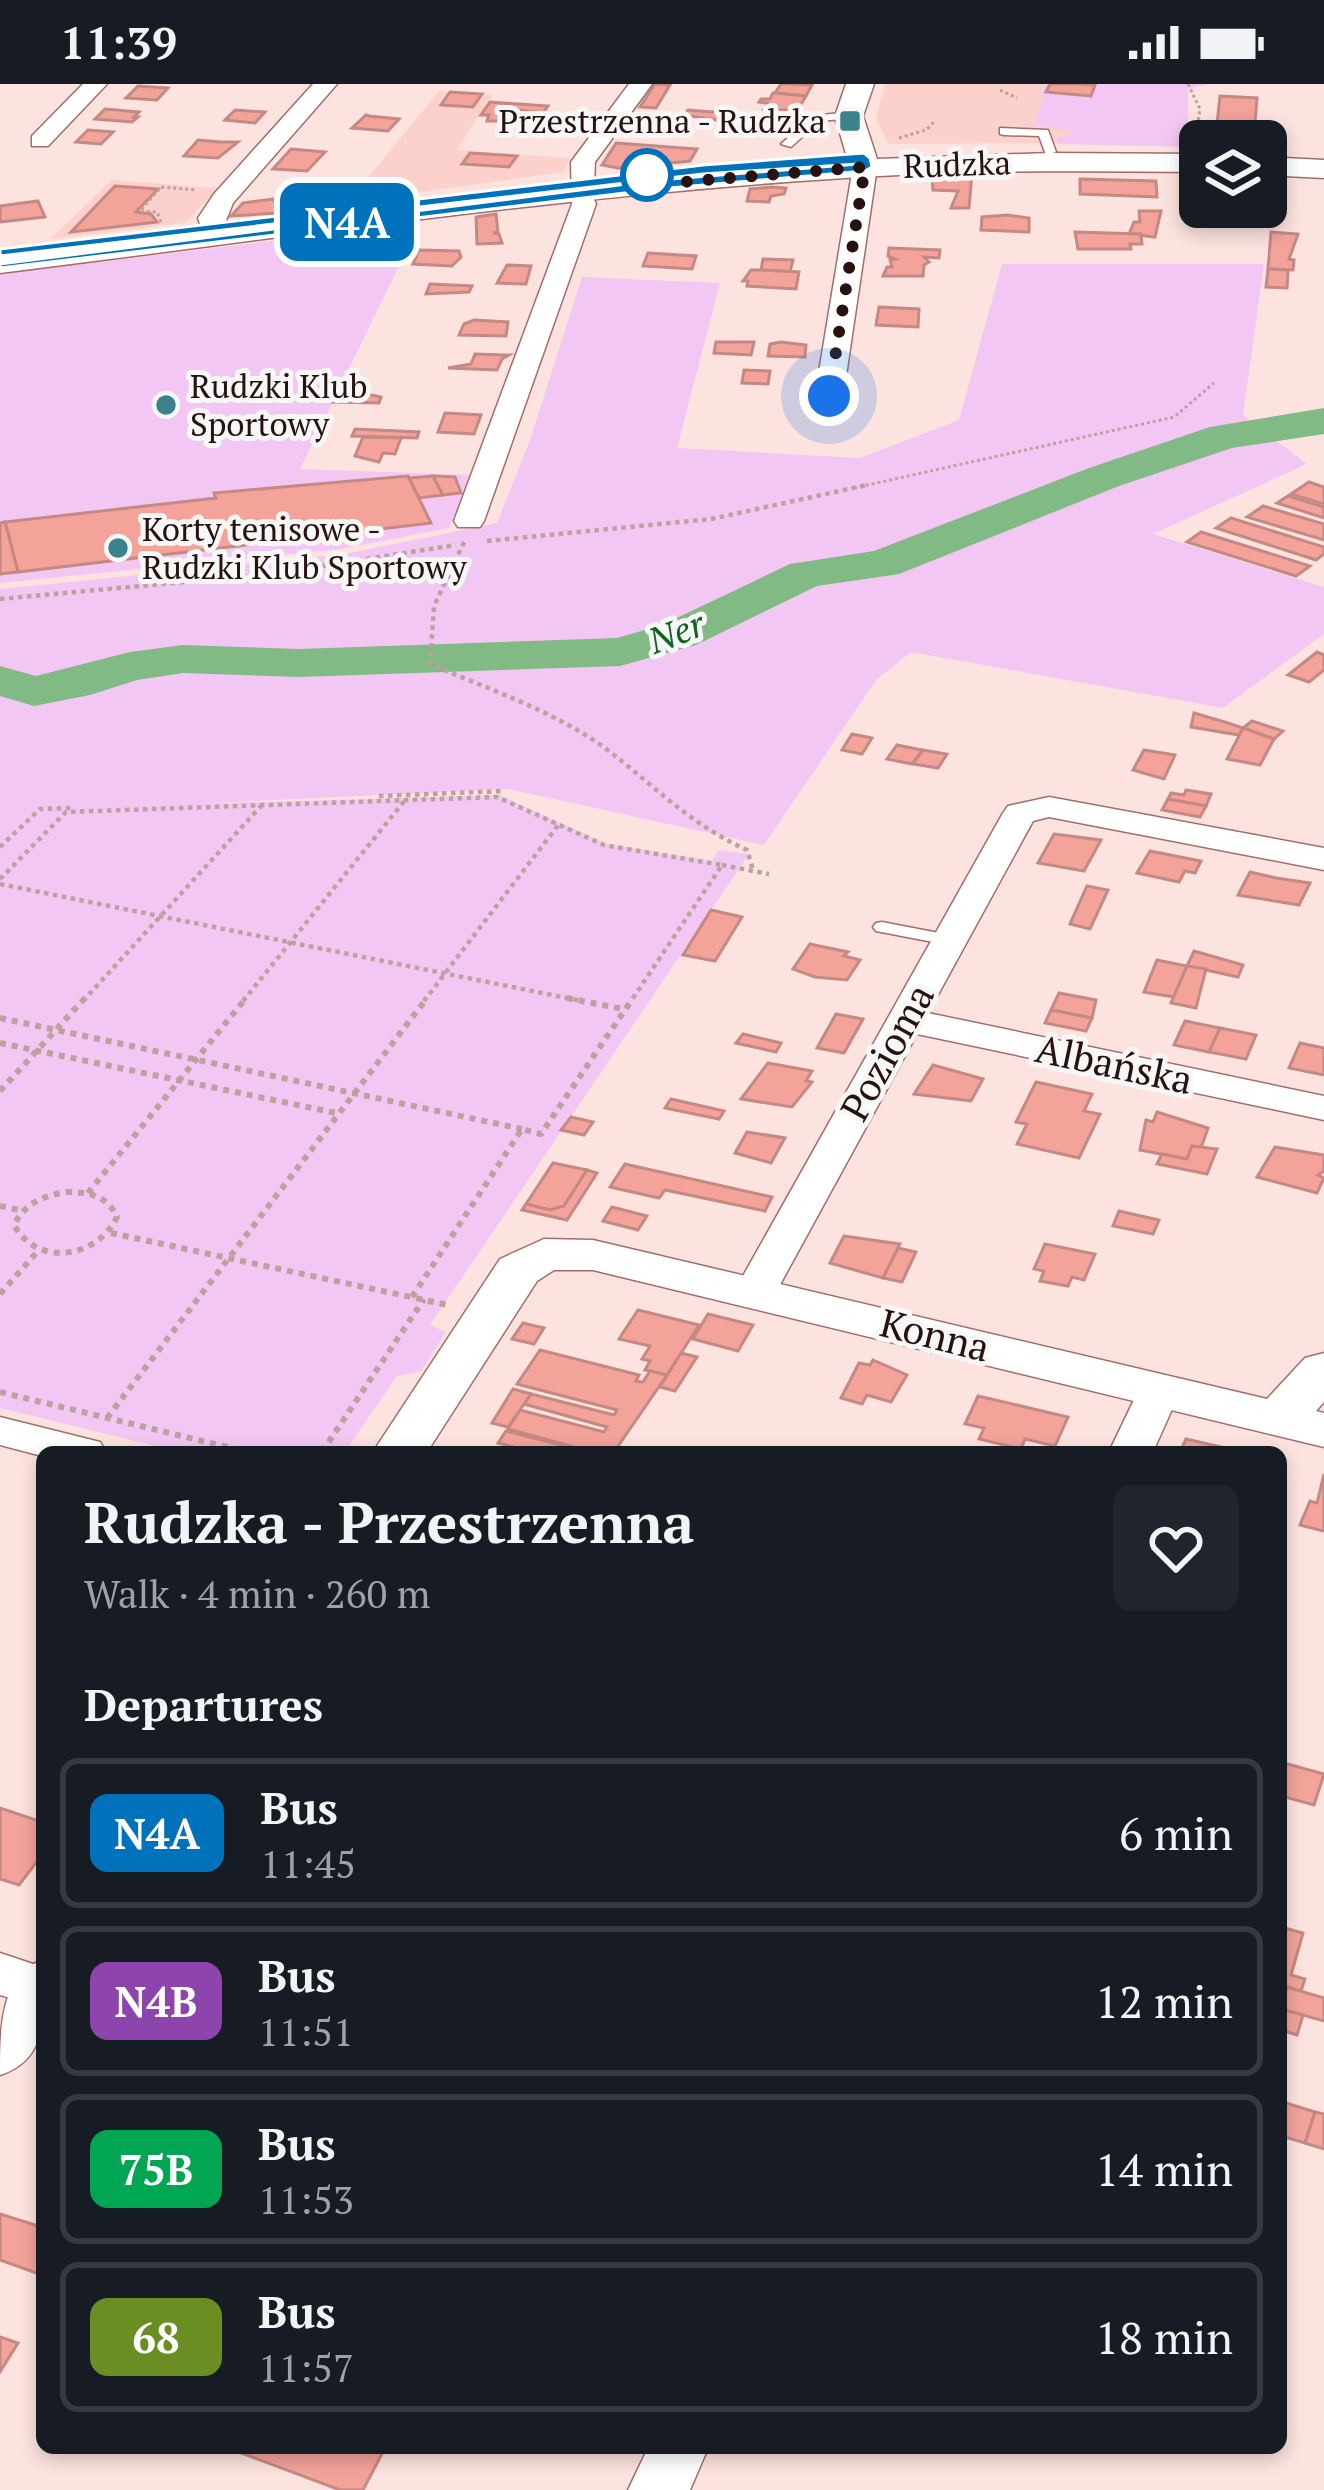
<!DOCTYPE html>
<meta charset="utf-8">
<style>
body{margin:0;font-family:"PT Serif",serif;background:#20242c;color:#f1f3f6;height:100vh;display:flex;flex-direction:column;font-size:45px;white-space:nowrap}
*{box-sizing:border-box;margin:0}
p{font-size:39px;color:#9ea1a6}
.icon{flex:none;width:66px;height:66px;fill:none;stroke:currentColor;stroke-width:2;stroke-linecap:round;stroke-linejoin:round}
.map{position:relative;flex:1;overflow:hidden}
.panel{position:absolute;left:36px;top:1362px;width:1251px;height:1008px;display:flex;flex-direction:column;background:#171b24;border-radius:18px;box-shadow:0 6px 18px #0003}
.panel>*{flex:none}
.badge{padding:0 24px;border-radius:18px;font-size:42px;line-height:78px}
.buttons{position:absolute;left:1179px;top:36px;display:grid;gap:24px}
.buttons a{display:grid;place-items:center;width:108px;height:108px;border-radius:18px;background:#171b24;box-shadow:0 6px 18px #0003;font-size:60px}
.you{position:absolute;width:60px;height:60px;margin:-30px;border:9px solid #fff;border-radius:50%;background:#1a73e8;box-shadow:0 0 0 18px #1a73e833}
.map>.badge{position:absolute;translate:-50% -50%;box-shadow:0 0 0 6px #fff}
h2{padding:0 48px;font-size:45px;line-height:108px}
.round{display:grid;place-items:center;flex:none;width:126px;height:126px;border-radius:18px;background:#20242c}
.headline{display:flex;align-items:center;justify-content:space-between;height:204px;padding:0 48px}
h1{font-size:57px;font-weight:600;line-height:90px}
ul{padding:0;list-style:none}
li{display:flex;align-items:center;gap:36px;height:150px;margin:0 24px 18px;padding:0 24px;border:6px solid #363941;border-radius:18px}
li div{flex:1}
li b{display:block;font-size:45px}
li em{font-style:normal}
li .badge{min-width:132px;font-weight:700;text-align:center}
.status{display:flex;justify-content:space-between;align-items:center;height:84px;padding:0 60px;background:#171b24;direction:ltr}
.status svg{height:33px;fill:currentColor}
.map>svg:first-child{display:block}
.built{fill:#fdd1cb}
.green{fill:#f3c7f3}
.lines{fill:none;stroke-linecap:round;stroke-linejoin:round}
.river{fill:#81ba84;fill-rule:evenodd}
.building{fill:#f3a39a;stroke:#c58983;stroke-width:3}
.service-casing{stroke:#a56c67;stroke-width:3}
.minor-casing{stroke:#a56c67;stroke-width:3}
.tertiary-casing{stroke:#a56c67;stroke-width:3}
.path-far2{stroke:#bba29f;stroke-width:3;stroke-dasharray:3 3;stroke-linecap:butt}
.path-far1{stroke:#bba29f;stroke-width:4.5;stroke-dasharray:4.5 4.5;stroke-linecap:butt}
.path{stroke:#bba29f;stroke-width:6;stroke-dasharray:6 6;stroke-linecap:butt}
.service{fill:#fff;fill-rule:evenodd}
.minor{fill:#fff;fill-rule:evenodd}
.tertiary{fill:#fff;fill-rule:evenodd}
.line{fill:#0072bc;stroke:#fff;stroke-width:3}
.walk{stroke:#281210;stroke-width:12;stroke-dasharray:0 21.6}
.poi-dot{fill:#3b828b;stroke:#f7f7f7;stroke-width:4.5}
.stop-dot{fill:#fff;stroke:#0072bc;stroke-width:6}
.labels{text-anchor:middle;stroke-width:10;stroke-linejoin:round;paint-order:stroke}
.far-poi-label{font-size:33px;fill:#281210;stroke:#f7f7f7;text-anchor:start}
.far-street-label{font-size:33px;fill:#281210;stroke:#f7f7f7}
.far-water-label{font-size:36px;font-style:italic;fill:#0e6420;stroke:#f7f7f7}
.street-label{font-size:39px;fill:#281210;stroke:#f7f7f7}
</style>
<div class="status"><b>11:39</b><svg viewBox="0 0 49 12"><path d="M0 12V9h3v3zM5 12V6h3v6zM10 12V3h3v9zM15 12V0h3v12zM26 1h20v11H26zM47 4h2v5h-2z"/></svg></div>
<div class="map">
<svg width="1324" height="2406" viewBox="0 0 1324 2406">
<rect width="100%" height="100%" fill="#fde3df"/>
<g class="built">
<path d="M885 0H1082L1077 59 889 60 876 35Z"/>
<path d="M439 7 493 11 456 66 570 74 564 88 348 118Z"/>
<path d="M112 96 218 104 185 139 50 155Z"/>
</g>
<g class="green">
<path d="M1045 0H1210L1188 5V63L1058 60 1057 54 1070 52 1071 46 1020 39 1035 38 1044 13 1028 10 1041 11Z"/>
<path d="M420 139 300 385 470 391 449 444 341 465 0 499V190Z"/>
<path d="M1002 180H1264L1243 331 1307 380 1153 450 1324 503V550L1223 624 911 568 876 596 764 761 508 705 191 720 499 711 607 760 712 777 718 766 749 770 430 1241 446 1248 421 1287 397 1292 345 1368H179L0 1324V505L345 470 497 439 530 356 582 193 720 199 677 364 860 374 959 336Z"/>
</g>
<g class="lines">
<path class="river" d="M1324 324V350L1232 364 1119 402 899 490 817 502 696 561 620 582 299 593 183 589 137 596 90 611 34 622 0 612V582L36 592 130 568 183 561 299 565 617 554 662 541 790 480 874 467 1089 384 1210 343Z"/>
</g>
<g class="building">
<path d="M655 0 670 1 656 24 640 23Z"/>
<path d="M781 0H793L812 1 806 12 775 9Z"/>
<path d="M1050 0H1083L1095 1 1091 12 1046 8Z"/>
<path d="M138 2 168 4 157 16 126 14Z"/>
<path d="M450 8 482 10 473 23 441 21Z"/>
<path d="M773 9H775L806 12 797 27 764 25 767 19 759 18 761 15H770Z"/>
<path d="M1220 12 1257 14 1254 51 1216 49Z"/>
<path d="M490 18 548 22 543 29 501 24 498 31H514L512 37H487L489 31H481Z"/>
<path d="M105 25 139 28 134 33H138L132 38 95 35Z"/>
<path d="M235 26 265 28 255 39 225 36Z"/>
<path d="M688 26 738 30 734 37 717 36 684 31Z"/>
<path d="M738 30 768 32 756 47 732 41Z"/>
<path d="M366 31 369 32 399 35 388 47 352 44Z"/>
<path d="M88 46 113 48 101 60 76 58Z"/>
<path d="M198 56 220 58H238L218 74 184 72Z"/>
<path d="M616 59 697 65 690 77 618 84 602 81Z"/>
<path d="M291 65 325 68 307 87 273 85Z"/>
<path d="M470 69 517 72 509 83 462 80Z"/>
<path d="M972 89 969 124H951L958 107 933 106 932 90Z"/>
<path d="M1080 95 1156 97 1157 113 1080 110Z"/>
<path d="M115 102 158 105 136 128 151 130 157 138 71 148Z"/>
<path d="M772 103 786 104 784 110 771 112 769 118 747 117 750 105Z"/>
<path d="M273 115 281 129 231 132 243 119Z"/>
<path d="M38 117 45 133 0 138V122Z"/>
<path d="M1139 127H1161L1155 153 1129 150 1134 138H1140Z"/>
<path d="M496 130 498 148 493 149 499 150 502 159 477 160 476 133Z"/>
<path d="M1007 131 1029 134V148L981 146 982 133Z"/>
<path d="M1075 148 1141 150 1142 160H1130L1131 165H1078Z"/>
<path d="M1271 148 1298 150 1289 175 1294 176 1293 186 1268 185Z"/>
<path d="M889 164 940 166 939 174 924 173 929 178 924 181 923 192H883L887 183H892L890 176 895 175 888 172Z"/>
<path d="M419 166 459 167 461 173 452 182 413 180Z"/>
<path d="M648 169 696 172 692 185 643 182Z"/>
<path d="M763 175 793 176 790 188 761 186Z"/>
<path d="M507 181 531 182 526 200 497 199Z"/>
<path d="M1268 185 1288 186 1287 204 1266 203Z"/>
<path d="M751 186H761L799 188 796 205 747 202 748 197H743Z"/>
<path d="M430 200 472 202 469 208 426 210Z"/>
<path d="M879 223 919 225 918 243 876 241Z"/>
<path d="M474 236 508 238 506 252 459 251 464 240Z"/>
<path d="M716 258H754L751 271 714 269Z"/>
<path d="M781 258 806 261 805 273 768 272 770 260Z"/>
<path d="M475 270 503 271H509L502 275 497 286 448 284 471 280Z"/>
<path d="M744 286 770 287 768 300 742 299Z"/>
<path d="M362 309 381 313 379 319 333 318 337 311Z"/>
<path d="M445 329 481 331 474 350 438 348Z"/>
<path d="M355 345 419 348 417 354 352 352Z"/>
<path d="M363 353 401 354 395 370 383 369 379 378 355 372Z"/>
<path d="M408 392 431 439 18 488 5 438 216 414 214 409Z"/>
<path d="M433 392 443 411 419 414 409 394Z"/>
<path d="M433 392 455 393 461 409 443 411Z"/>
<path d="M1309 398 1324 403V420L1291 410Z"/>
<path d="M1288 412 1324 423V434L1277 419Z"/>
<path d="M1263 422 1324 440V456L1247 433Z"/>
<path d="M1231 434 1324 463V470L1316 476 1216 444Z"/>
<path d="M5 438 18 488 0 490V439Z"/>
<path d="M1201 448 1310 482 1296 492 1187 458Z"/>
<path d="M1317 568 1324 571V586L1309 598 1288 591Z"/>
<path d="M1194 629 1228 639 1243 644 1239 651 1191 643Z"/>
<path d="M1252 637 1283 647 1274 655 1243 644Z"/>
<path d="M1243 644 1274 655 1260 681 1227 675Z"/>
<path d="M852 650 872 654 862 670 842 666Z"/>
<path d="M897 661 922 666 912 680 887 675Z"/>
<path d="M923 666 947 670 938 684 913 680Z"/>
<path d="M1144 666 1175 671 1164 695 1133 686Z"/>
<path d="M1186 706 1211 710 1206 722 1168 715 1171 709 1184 711Z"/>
<path d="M1168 715 1206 722 1200 733 1162 726Z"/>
<path d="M1054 750 1101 756 1084 787 1038 779Z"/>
<path d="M1150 767 1201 777 1195 789 1185 787 1179 798 1137 789Z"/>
<path d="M1250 788 1276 794 1310 799 1299 821 1238 811Z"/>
<path d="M1087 802 1108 806 1090 845 1070 840Z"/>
<path d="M711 826 742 833 715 877 683 871Z"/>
<path d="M810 860 848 868 844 872 860 876 847 896 815 893 793 885Z"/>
<path d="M1194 867 1243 881 1238 893 1187 882Z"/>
<path d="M1157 876 1187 882 1174 913 1144 908Z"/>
<path d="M1187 882 1206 885 1196 924 1171 919Z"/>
<path d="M1059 909 1096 916 1092 934 1051 926Z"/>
<path d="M1051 926 1092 934 1086 947 1045 939Z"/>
<path d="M836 930 863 935 844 969 817 964Z"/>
<path d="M1185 937 1220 944 1209 968 1174 961Z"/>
<path d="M1220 944 1256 951 1246 975 1209 968Z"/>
<path d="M743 950 781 959 776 968 736 959Z"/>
<path d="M1300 959 1324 964V991L1289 984Z"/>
<path d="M768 979 812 987 806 997 812 998 792 1023 741 1015Z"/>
<path d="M933 981 983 995 971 1017 914 1010Z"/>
<path d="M1036 998 1092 1010 1084 1027 1100 1030 1079 1074 1017 1060 1027 1040 1016 1038Z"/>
<path d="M671 1015 724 1027 719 1035 665 1024Z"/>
<path d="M1157 1028 1208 1044 1201 1064 1192 1062 1187 1075 1140 1066 1146 1036 1153 1038Z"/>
<path d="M571 1033 593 1038 584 1051 561 1046Z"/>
<path d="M747 1048 785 1054 771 1079 735 1069Z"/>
<path d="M1192 1062 1217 1065 1207 1090 1157 1080 1162 1070 1187 1075Z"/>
<path d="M1275 1063 1324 1071V1087L1318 1091 1324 1094 1317 1109 1257 1093Z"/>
<path d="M553 1079 587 1086 564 1122 550 1126 526 1120Z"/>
<path d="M625 1080 772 1113 765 1127 665 1106 659 1114 610 1103Z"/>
<path d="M587 1086 597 1089 567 1136 522 1126 526 1120 550 1126 564 1122Z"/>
<path d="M612 1123 647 1132 638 1146 603 1137Z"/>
<path d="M1119 1127 1159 1136 1153 1150 1113 1142Z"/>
<path d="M844 1152 900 1160 883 1194 830 1179Z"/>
<path d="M1045 1160 1095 1170 1084 1196 1072 1193 1068 1202 1040 1197 1044 1187 1034 1185Z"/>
<path d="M898 1164 916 1168 902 1198 883 1194Z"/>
<path d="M638 1226 699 1241 667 1291 645 1286 650 1277 642 1275 650 1262 619 1255Z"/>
<path d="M708 1230 753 1241 738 1267 693 1255Z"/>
<path d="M523 1239 544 1244 534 1260 512 1255Z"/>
<path d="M540 1266 639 1291 636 1297 643 1298 650 1287 667 1291 614 1368H592L508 1345 520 1326 604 1348 607 1343 524 1320 531 1310 614 1331 617 1326 517 1300Z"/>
<path d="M681 1269 697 1273 675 1307 660 1303Z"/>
<path d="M873 1276 907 1291 891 1318 867 1311 862 1320 841 1314 859 1279 870 1281Z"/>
<path d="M513 1305 531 1310 508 1343 492 1339Z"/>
<path d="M978 1312 1068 1333 1055 1362 1025 1355 1021 1365 979 1355 984 1344 965 1340Z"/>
<path d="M506 1347 588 1368H533L498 1359Z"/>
<path d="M1186 1355 1234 1366 1180 1368Z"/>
<path d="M1324 1390V1445L1323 1447 1300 1441 1310 1417 1317 1419Z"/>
<path d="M1284 1679 1324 1690 1314 1721 1281 1712Z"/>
<path d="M0 1724 42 1738V1771L19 1801 0 1795Z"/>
<path d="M1281 1843 1303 1849 1291 1891 1305 1895 1301 1907 1287 1903 1281 1924Z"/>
<path d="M1287 1903 1324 1914V1937L1281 1925Z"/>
<path d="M1281 1925 1303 1931 1297 1951 1281 1946Z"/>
<path d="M1286 2019 1315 2028 1305 2059 1281 2052Z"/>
<path d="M1315 2028 1324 2030V2065L1305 2059Z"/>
<path d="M0 2130 42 2143V2191L0 2176Z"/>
<path d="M0 2253 18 2259 0 2288Z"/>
<path d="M228 2364H385L363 2406H340Z"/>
</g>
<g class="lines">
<g class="service-casing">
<g id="service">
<path d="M849 28 855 32 853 34 820 37 791 63 781 60 813 32Z"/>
<path d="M1000 44 1048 46 1056 68 1046 71 1039 52 1004 51 1000 50Z"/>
<path d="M882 838 949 851 958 856 949 861 876 847 873 843 876 839Z"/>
</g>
</g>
<g class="minor-casing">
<g id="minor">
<path d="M83 0H107L48 62H32V52Z"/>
<path d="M313 0H337L233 119 221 149H203L198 134 214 110Z"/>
<path d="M629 0H652L595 78 594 99 589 105 596 120 484 437 480 443H458L454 437 572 120 571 78Z"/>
<path d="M865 76 877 83 843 312 829 320 815 312 853 83Z"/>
<path d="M1049 713 1324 764V786L1049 733 1033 737 928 929 1324 1012V1036L917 950 776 1208 770 1217 755 1221 740 1217 734 1208 1003 729 1008 722Z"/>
<path d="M1159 1291 1174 1295 1181 1305 1153 1368H1109L1144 1295Z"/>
<path d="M0 1333 100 1358 106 1368H42V1372L0 1361Z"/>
<path d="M0 1869 42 1883V1924L0 1911Z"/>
<path d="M648 2364H708L690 2406H628Z"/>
</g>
</g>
<g class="tertiary-casing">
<g id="tertiary">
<path d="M846 0H874L863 32 877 75 1049 69 1200 70V88C1099 87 999 86 899 91 598 106 299 152 0 189V171L598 97 848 77 835 32Z"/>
<path d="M1266 73 1324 76V94L1266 91Z"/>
<path d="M544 1155 593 1156 1267 1315 1305 1274 1324 1269V1318L1316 1327 1324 1329V1363L593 1186H554L537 1197 427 1368H373L500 1175Z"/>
<path d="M42 1876C42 1923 53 1974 0 1991 0 1944 0 1893 42 1876Z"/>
</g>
</g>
<g class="path-far2">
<path d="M1188 0 1200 25 1196 53"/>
<path d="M1000 6 1017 14"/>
<path d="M899 54 926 46 934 38"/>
<path d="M161 138 157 128 140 127 161 103 196 106"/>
<path d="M854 404 1174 333 1214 299"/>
</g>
<g class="path-far1">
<path d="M487 457 711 435 867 401"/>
<path d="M464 458 434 522 430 580C488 605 554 627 605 664 655 702 688 739 747 766L753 786"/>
<path d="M0 515 270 490 456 461"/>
<path d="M379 712 504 707"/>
<path d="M0 763 40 725 72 724"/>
<path d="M722 781 769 790"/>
<path d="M0 795 66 728 497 713 604 761 722 781 631 917"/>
<path d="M0 800 582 917"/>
<path d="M83 917 261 722"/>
<path d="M243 917 406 715"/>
<path d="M424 917 559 740"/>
</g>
<g class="path">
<path d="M567 914 623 925"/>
<path d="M0 934 522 1045"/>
<path d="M0 959 336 1029"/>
<path d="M0 1007 85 914"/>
<path d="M66 1108C88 1108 107 1111 117 1133 97 1174 38 1184 14 1141 25 1119 43 1112 66 1108Z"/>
<path d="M88 1109 246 914"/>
<path d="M0 1122 20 1126"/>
<path d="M111 1149 448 1221"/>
<path d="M0 1210 37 1168"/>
<path d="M412 1213 522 1045 541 1050 633 914"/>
<path d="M0 1308 248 1368"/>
<path d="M107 1334 427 914"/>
<path d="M322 1368 424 1215"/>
</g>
<use href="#service" class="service"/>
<use href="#minor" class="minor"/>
<use href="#tertiary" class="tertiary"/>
</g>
<path class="line" d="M864 69 870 74 872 83 865 87 658 105 0 184V180L658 96 858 80 703 90 0 172V165L703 81Z"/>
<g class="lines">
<path class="walk" d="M647 91 658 100 865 83 829 312"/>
</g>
<g class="poi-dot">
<rect x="838" y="25" width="24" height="24" rx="6"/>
<circle cx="166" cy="321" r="12"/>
<circle cx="118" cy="464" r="12"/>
</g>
<circle class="stop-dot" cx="647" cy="91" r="24"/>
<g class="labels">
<g class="far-poi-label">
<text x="826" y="49" text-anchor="end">Przestrzenna - Rudzka</text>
<text x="190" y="314">Rudzki Klub<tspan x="190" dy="38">Sportowy</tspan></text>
<text x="142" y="457">Korty tenisowe -<tspan x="142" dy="38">Rudzki Klub Sportowy</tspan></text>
</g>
<g class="far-street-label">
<text transform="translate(957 80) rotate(-2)" y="12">Rudzka</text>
</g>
<g class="far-water-label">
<text transform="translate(676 548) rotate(-21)" y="13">Ner</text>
</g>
<g class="street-label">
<text transform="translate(887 968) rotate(-61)" y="14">Pozioma</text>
<text transform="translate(1114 980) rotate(12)" y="14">Albańska</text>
<text transform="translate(935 1251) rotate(14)" y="14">Konna</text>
</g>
</g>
</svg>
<div class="buttons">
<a><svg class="icon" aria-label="layers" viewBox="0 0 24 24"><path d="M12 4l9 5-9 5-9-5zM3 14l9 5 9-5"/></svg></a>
</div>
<div class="you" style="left:829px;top:312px"></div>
<b class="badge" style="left:347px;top:138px;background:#0072bc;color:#fff">N4A</b>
<section class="panel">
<div class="headline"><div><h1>Rudzka - Przestrzenna</h1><p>Walk · 4 min · 260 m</p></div><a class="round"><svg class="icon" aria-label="heart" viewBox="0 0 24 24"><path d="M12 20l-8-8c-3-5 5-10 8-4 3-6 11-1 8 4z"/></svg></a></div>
<h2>Departures</h2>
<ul>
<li><span class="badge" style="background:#0072bc;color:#fff">N4A</span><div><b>Bus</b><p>11:45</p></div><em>6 min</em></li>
<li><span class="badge" style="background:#8e44ad;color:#fff">N4B</span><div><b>Bus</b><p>11:51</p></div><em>12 min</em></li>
<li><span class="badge" style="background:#00a651;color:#fff">75B</span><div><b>Bus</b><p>11:53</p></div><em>14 min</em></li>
<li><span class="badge" style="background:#6b8e23;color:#fff">68</span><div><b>Bus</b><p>11:57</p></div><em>18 min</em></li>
</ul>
</section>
</div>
